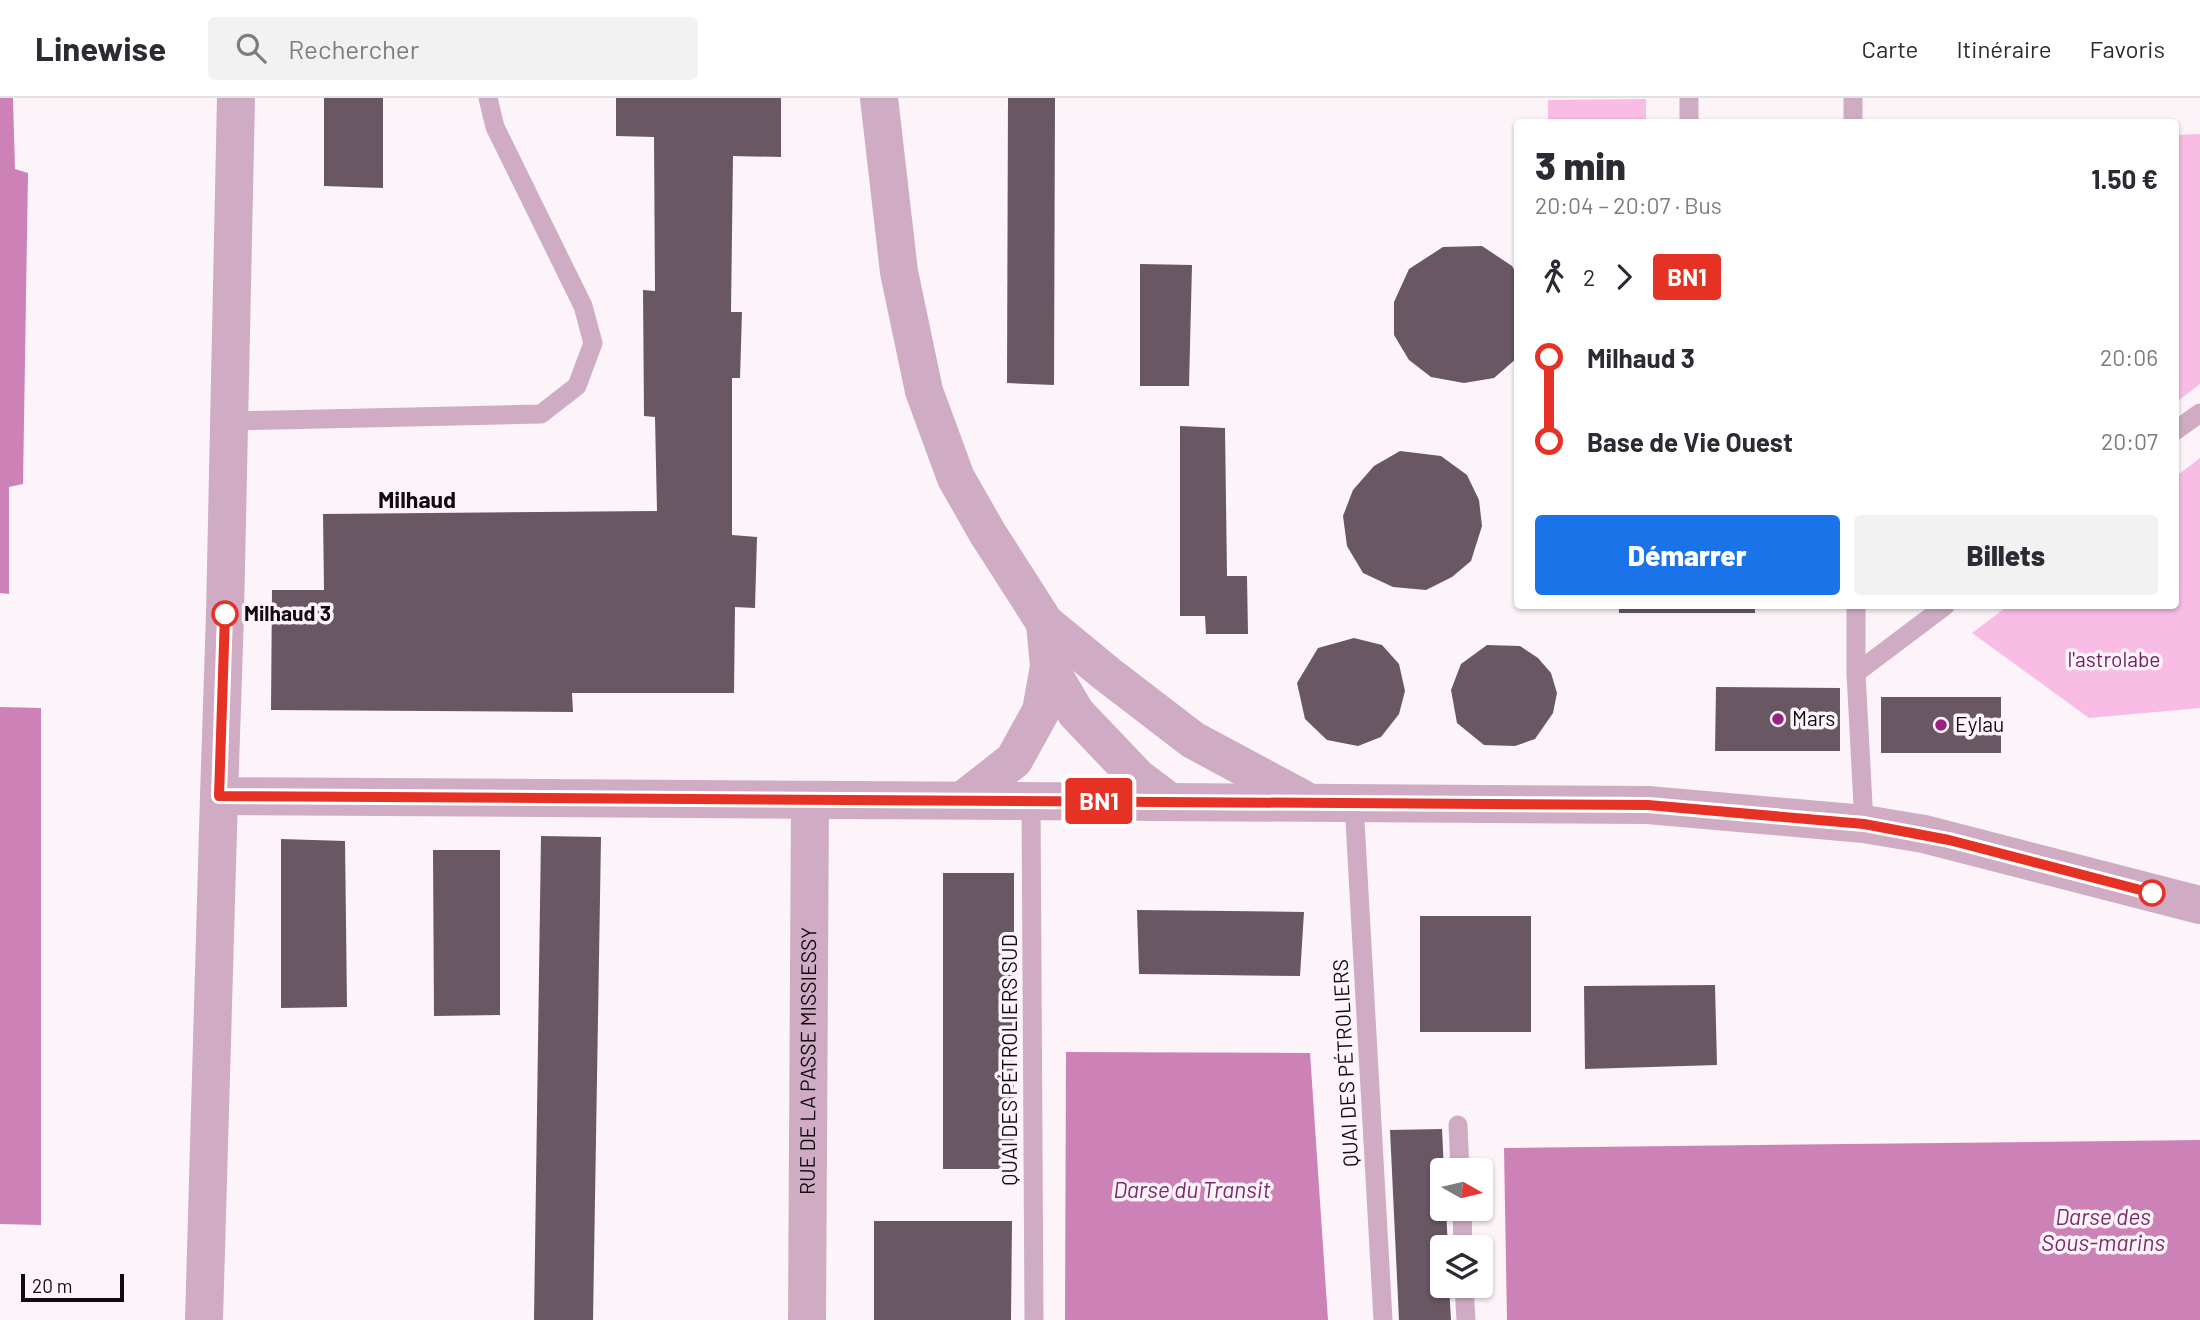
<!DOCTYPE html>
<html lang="fr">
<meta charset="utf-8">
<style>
body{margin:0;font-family:Barlow,sans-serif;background:#f2f2f3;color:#2b2b33;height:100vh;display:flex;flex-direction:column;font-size:26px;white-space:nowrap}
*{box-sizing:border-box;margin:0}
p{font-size:23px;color:#7c7c81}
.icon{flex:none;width:38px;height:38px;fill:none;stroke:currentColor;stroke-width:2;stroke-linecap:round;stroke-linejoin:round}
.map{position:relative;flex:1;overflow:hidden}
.details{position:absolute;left:1514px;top:21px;width:665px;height:490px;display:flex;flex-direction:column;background:#fff;border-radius:7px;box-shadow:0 2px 5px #0004}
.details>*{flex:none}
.badge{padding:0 14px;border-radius:5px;font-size:24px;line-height:46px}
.needle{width:46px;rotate:98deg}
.buttons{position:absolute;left:1430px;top:1060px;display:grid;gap:14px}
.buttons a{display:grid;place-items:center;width:63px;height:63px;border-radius:7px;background:#fff;box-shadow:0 2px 5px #0004;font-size:35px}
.scale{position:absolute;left:21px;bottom:18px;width:103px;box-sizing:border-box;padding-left:7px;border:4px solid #120b10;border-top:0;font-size:19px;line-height:24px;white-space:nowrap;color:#120b10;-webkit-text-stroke:5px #fcf4f9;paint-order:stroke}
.map>.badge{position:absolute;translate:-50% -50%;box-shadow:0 0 0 4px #fff}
.legs{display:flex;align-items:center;gap:10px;height:77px;padding:0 21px;font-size:23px}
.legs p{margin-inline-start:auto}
.summary{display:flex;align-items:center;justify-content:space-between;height:119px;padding:0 21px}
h1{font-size:38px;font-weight:800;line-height:52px}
.button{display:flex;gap:14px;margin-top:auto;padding:14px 21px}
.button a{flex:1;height:80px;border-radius:7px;background:#1a73e8;color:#fff;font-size:28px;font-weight:800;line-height:80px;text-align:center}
.button a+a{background:#f2f2f3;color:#2b2b33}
ul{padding:0 21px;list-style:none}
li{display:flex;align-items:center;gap:24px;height:84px;font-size:26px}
li i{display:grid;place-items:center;width:10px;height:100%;margin:0 9px;background:currentColor}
li i::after{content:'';width:18px;height:18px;margin:-9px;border:5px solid;border-radius:50%;background:#fff}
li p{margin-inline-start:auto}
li:first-child i{background:linear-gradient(#0000 50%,currentColor 0)}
li:last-child i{background:linear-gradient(currentColor 50%,#0000 0)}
header{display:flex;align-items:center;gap:42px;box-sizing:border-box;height:98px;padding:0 35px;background:#fff;border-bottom:2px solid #e1e1e2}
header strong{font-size:33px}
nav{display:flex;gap:38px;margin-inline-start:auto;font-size:24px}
.search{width:490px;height:63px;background:#f2f2f3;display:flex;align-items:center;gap:18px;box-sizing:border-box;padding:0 24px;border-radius:7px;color:#7c7c81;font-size:26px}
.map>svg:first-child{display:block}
.green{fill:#f8bce5}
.water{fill:#cc82b7}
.building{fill:#695763}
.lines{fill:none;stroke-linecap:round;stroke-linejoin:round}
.service{stroke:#cfacc3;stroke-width:19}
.minor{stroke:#cfacc3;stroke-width:38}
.tertiary{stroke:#cfacc3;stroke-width:38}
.line-1-casing{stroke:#fff;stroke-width:16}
.line-1{stroke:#e53225;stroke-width:10}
.stop-1-dot{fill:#fff;stroke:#e53225;stroke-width:3.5}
.poi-dot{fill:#98237f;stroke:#fcf4f9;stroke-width:2.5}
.labels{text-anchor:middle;stroke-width:7;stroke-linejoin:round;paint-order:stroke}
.stop-label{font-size:21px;font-weight:bold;fill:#120b10;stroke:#fcf4f9;text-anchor:start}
.park-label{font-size:21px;fill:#731b60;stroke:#fcf4f9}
.poi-label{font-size:21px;fill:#120b10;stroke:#fcf4f9;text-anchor:start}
.street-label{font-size:21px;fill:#120b10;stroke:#fcf4f9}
.neighbourhood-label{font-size:23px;font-weight:bold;fill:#120b10;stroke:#fcf4f9}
.water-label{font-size:23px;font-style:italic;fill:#80296c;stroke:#fcf4f9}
</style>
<header>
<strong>Linewise</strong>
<div class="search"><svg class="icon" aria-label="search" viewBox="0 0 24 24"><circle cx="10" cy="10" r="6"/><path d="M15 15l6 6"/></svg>Rechercher</div>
<nav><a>Carte</a><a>Itinéraire</a><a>Favoris</a></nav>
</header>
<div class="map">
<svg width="2200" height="1222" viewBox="0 0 2200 1222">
<rect width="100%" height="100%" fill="#fcf4f9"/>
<g class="green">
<path d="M1646 1V24H1548V2Z"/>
<path d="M2200 36V286L2175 305V37Z"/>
<path d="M2200 360V610L2089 620 1972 535 2008 508H2175V379Z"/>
</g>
<g class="water">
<path d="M0 0H13L15 71 28 75 23 386 9 389V496L0 495Z"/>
<path d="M0 609 41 610V1127L0 1126Z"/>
<path d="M1066 954 1310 955 1328 1222H1065Z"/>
<path d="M2200 1042V1222H1507L1504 1050Z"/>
</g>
<g class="building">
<path d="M324 0H383V90L324 88Z"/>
<path d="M616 0H781V59L733 58 731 214H742L740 280H732V437L757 439 755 510 735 509 734 595H572L573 614 271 612 272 492H324L323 416 657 413 655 319 644 318 643 192 655 193 654 39 616 38Z"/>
<path d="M1008 0H1055L1054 287 1007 285Z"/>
<path d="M1482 148 1512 168 1517 176V260L1494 280 1464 285 1431 279 1409 262 1394 237V204L1409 171 1443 149Z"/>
<path d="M1140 166 1192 167 1189 288H1140Z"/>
<path d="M1180 328 1225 330 1227 478H1247L1248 536H1206L1205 518H1180Z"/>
<path d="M1400 353 1441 358 1467 377 1479 402 1482 428 1471 463 1452 479 1426 492 1393 489 1363 475 1347 448 1343 418 1353 392 1374 368Z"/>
<rect x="1619" y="508" width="136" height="7"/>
<path d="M1354 540 1382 547 1399 566 1405 593 1399 616 1381 639 1358 648 1327 642 1305 621 1297 585 1318 550Z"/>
<path d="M1487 547 1520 548 1538 560 1551 575 1557 595 1553 615 1535 641 1515 648 1484 647 1457 625 1451 592 1461 566Z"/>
<path d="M1716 589 1840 590V653H1715Z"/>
<rect x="1881" y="599" width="120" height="56"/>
<path d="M541 738 601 739 593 1222H534Z"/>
<path d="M281 741 345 743 347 909 281 910Z"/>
<path d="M433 752H500V917L434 918Z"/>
<rect x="943" y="775" width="71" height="296"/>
<path d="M1137 812 1304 814 1300 878 1139 876Z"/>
<rect x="1420" y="818" width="111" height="116"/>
<path d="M1715 887 1717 967 1585 971 1584 888Z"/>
<path d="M1442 1031 1444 1073H1442V1111H1446L1448 1150H1442V1188H1449L1451 1222H1399L1390 1032Z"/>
<path d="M874 1123H1012L1011 1222H874Z"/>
</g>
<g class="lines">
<g class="service">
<path d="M1689 0V24"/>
<path d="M1853 0V24"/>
<path d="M229 323 541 316 577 288 593 245 583 208 495 29 488 0"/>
<path d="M2175 333 2200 315"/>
<path d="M1856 508V575L1864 726"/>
<path d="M1856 575 1945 508"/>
<path d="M1031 703 1034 1222"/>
<path d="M1354 705 1383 1222"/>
<path d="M1458 1027 1460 1073"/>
<path d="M1462 1111 1463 1150"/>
<path d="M1464 1188 1466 1222"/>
</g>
<g class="minor">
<path d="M204 1222 219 698"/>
<path id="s1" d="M807 1222 810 703"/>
</g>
<g class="tertiary">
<path d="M236 0 225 516 219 698 1648 707 1864 726 1924 736 2200 807"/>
<path d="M879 0 899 174 924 293 956 380 988 436 1045 525 1107 576 1193 642 1303 701"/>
<path d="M1049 569 1076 615 1138 680 1170 704"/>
<path d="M963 702 1014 662 1041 613 1049 569 1045 525"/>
</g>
</g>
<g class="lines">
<g class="line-1-casing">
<path id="line-1" d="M225 516 219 698 1648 707 1864 726 1949 742 2152 795"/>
</g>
<use href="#line-1" class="line-1"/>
</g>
<g class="stop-1-dot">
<circle cx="225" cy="516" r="12"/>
<circle cx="2152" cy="795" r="12"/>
</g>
<g class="poi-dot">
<circle cx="1778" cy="621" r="7"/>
<circle cx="1941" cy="627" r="7"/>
</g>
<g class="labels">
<g class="stop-label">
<text x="244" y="523">Milhaud 3</text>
</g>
<g class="park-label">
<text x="2114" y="569">l'astrolabe</text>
</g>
<g class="poi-label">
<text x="1792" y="628">Mars</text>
<text x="1955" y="634">Eylau</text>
</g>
<g class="street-label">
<text dy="7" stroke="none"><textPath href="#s1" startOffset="259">RUE DE LA PASSE MISSIESSY</textPath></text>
<text transform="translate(1010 962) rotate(-90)" y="7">QUAI DES PÉTROLIERS SUD</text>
<text transform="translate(1346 965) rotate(-93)" y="7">QUAI DES PÉTROLIERS</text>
</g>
<g class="neighbourhood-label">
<text x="417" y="410">Milhaud</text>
</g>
<g class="water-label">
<text x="1192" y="1100">Darse du Transit</text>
<text x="2103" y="1127">Darse des<tspan x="2103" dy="26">Sous-marins</tspan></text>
</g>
</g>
</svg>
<div class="buttons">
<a><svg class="needle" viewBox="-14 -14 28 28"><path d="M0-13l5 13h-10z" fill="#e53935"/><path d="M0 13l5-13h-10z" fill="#7c7c81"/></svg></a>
<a><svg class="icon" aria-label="layers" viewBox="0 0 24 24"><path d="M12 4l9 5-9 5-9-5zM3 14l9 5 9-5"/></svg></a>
</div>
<div class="scale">20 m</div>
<b class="badge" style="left:1099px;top:703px;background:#e53225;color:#fff">BN1</b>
<section class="details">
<div class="summary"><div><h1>3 min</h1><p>20:04 – 20:07 · Bus</p></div><b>1.50 €</b></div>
<div class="legs"><svg class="icon" aria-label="walk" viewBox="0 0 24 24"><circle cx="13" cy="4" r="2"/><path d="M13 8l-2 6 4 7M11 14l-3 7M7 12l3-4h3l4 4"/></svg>2<svg class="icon" aria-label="forward" viewBox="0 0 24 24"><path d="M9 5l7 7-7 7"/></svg><b class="badge" style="background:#e53225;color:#fff">BN1</b></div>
<ul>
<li><i style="color:#e53225"></i><b>Milhaud 3</b><p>20:06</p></li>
<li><i style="color:#e53225"></i><b>Base de Vie Ouest</b><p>20:07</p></li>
</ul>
<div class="button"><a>Démarrer</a><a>Billets</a></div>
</section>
</div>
